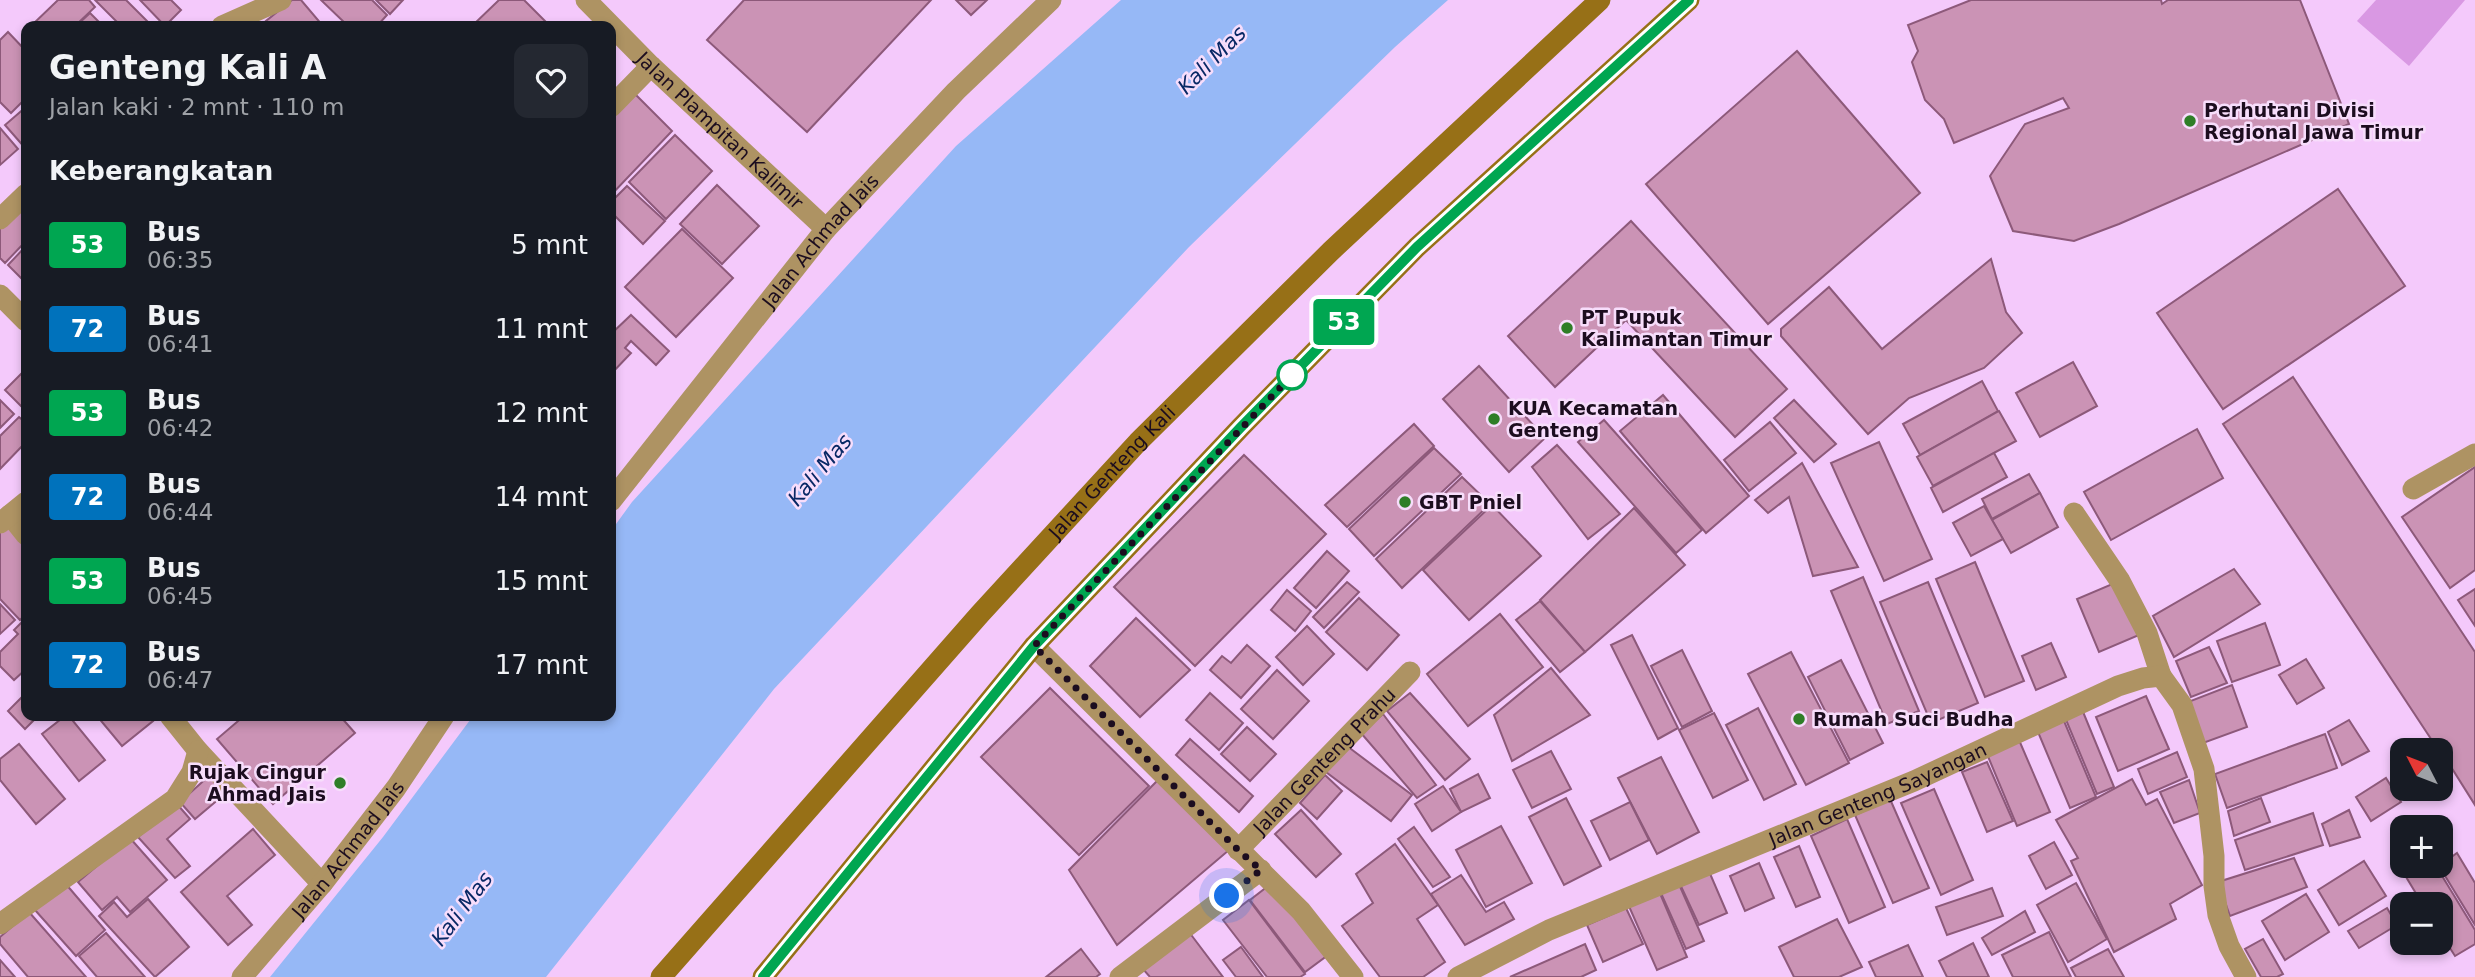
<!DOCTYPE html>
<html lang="id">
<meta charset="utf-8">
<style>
body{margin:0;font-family:"DejaVu Sans",sans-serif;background:#242831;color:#f1f3f6;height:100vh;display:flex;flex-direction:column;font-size:26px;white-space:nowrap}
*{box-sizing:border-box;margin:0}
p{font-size:23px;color:#9ea1a6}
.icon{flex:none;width:38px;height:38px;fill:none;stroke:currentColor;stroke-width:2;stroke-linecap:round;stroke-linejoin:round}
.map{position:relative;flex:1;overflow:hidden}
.drawer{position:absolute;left:21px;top:21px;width:595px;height:700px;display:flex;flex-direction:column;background:#171b24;border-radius:14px;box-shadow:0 4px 10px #0003}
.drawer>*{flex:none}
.badge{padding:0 14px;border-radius:5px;font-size:24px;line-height:46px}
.needle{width:46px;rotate:312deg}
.controls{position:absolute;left:2390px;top:738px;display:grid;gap:14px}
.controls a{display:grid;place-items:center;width:63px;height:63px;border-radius:14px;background:#171b24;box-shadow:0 4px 10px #0003;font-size:35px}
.you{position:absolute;width:35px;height:35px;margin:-18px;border:5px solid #fff;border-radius:50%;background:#1a73e8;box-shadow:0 0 0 10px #1a73e833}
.map>.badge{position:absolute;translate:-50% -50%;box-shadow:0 0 0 4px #fff}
h2{padding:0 28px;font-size:26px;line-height:63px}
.round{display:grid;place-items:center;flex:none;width:74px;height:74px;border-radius:14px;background:#242831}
.headline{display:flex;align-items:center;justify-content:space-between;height:119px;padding:0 28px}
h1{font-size:33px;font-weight:700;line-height:52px}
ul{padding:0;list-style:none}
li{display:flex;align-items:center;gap:21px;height:84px;padding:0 28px}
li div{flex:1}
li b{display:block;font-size:26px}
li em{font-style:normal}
li .badge{min-width:77px;font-weight:700;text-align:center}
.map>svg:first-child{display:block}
.green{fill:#d998e3}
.water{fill:#96b8f6}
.building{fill:#cb93b5;stroke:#8d597a;stroke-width:2}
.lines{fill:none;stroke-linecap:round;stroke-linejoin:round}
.service{stroke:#ae9363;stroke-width:21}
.minor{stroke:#ae9363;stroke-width:21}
.tertiary{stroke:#ae9363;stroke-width:21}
.secondary{stroke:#977017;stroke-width:21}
.line-casing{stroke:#fff;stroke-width:16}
.line{stroke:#00a651;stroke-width:10}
.walk{stroke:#1c0d1f;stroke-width:7;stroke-dasharray:0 12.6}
.poi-dot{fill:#2f7e27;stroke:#f7ddfb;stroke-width:2.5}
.stop-dot{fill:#fff;stroke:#00a651;stroke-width:3.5}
.labels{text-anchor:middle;stroke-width:5;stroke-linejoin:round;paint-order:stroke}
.poi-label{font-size:19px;font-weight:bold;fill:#1c0d1f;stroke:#f7ddfb;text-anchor:start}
.street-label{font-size:19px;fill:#1c0d1f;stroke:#f7ddfb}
.water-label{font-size:21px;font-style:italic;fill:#082865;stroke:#f7ddfb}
</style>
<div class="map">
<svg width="2475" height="977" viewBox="0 0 2475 977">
<rect width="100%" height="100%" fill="#f4c9fb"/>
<path class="green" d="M2376 0H2465L2409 66 2357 21Z"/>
<path class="water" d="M1121 0H1448L1395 47 1189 247 774 689 546 977H270L383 837 473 716H611V531L632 502 956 146Z"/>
<g class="building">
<path d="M58 0H89L95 7 75 26H31Z"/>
<path d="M95 0H126L152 26H121Z"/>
<path d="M140 0H171L181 10 165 26Z"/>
<path d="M292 0H301L323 26H270L266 21Z"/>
<path d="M321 0H372L387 15 377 26H348Z"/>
<path d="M376 0H403L390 14Z"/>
<path d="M499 0H524L550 26H472Z"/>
<path d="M744 0H931L807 132 707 40Z"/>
<path d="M956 0H987L971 15Z"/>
<path d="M1971 0H2161L2162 4 2168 0H2300L2349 124 2119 224 2074 241 2013 231 1990 176 2025 124 2069 108 2063 98 1954 143 1944 119 1925 100 1912 62 1918 51 1908 25Z"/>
<path d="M90 13 103 26H76Z"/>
<path d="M8 32 26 51V98L11 113 0 102V40Z"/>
<path d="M1797 51 1920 193 1768 324 1646 184Z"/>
<path d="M635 94 672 131 611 195V119Z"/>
<path d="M26 107V149L5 125Z"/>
<path d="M0 128 18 149 0 165Z"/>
<path d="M675 135 712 171 666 219 629 182Z"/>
<path d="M717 185 759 226 722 264 680 224Z"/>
<path d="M627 186 665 221 643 244 611 212V202Z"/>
<path d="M2338 189 2405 286 2223 409 2157 313Z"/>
<path d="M19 201 26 209V241L5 263 0 258V220Z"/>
<path d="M1631 221 1787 389 1735 437 1626 320 1555 387 1508 336Z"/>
<path d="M682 229 733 278 676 337 625 287Z"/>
<path d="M26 246V283L8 265Z"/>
<path d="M1991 259 2006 312 2022 333 1984 368 1909 398 1868 434 1781 336V329L1829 287 1882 349Z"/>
<path d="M631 315 669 351 656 365 631 341 625 348 631 353 611 374V334Z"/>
<path d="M2073 362 2097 406 2040 437 2016 393Z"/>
<path d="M1479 366 1545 438 1509 472 1443 399Z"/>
<path d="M26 369V411L5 390Z"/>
<path d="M2293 377 2475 652V805L2441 751H2439L2223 424Z"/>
<path d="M1982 381 1998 411 1920 455 1903 424Z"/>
<path d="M1663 395 1749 496 1706 533 1620 431Z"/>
<path d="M0 400 14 414 0 428Z"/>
<path d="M1794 400 1836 444 1814 462 1774 418Z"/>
<path d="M1999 411 2016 441 1933 486 1917 457Z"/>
<path d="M19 417 26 423V442L0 469V436Z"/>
<path d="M1604 420 1702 530 1676 553 1578 442Z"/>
<path d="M1770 422 1796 453 1749 491 1724 460Z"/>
<path d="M1414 424 1434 446 1347 527 1325 505Z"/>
<path d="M2197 429 2223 478 2111 540 2084 492Z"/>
<path d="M1879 442 1932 559 1884 581 1831 463Z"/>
<path d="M1557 445 1620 514 1588 539 1532 467Z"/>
<path d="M1434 448 1461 474 1374 556 1349 529Z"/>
<path d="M1994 453 2007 477 1943 512 1931 488Z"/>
<path d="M1244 455 1326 534 1195 666 1114 587Z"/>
<path d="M1802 463 1858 567 1813 576 1789 497 1768 513 1755 500Z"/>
<path d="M2475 467V570L2450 588 2402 517Z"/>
<path d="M2029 474 2040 493 1992 519 1982 499Z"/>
<path d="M1462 477 1490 504 1402 588 1376 559Z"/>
<path d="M2040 493 2058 527 2011 553 1992 520Z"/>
<path d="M1492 505 1541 556 1469 620 1423 570Z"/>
<path d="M1984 506 2003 539 1971 556 1953 523Z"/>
<path d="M1634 508 1685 565 1585 652 1540 600Z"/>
<path d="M4 522 26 545V614L20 620 0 599V526Z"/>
<path d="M1327 551 1349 571 1316 608 1294 588Z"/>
<path d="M1975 562 2024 681 1985 697 1936 579Z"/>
<path d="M2234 569 2260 604 2174 657 2153 616Z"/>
<path d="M1863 577 1919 711 1887 724 1831 591Z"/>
<path d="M1347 582 1359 592 1324 628 1313 617Z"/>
<path d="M1928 582 1978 703 1931 723 1880 602Z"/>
<path d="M2117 582 2139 635 2099 652 2077 599Z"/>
<path d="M2475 589V626L2458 600Z"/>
<path d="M1287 590 1311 611 1295 631 1271 610Z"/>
<path d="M1359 598 1399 635 1367 670 1326 632Z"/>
<path d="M1540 601 1585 652 1560 672 1516 620Z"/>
<path d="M0 604 15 620 0 634Z"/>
<path d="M1500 614 1543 667 1468 726 1427 674Z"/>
<path d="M26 618V669L14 680 0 666V652L18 634 14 630Z"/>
<path d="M1136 618 1190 670 1140 717 1090 666Z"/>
<path d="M2265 623 2280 665 2232 682 2217 641Z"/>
<path d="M1307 626 1334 654 1303 685 1276 657Z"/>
<path d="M1632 635 1678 728 1658 739 1611 645Z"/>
<path d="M2051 643 2066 677 2036 690 2022 656Z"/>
<path d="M1247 645 1270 666 1241 698 1210 670 1222 656 1231 663Z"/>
<path d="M2209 647 2227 683 2191 697 2176 661Z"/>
<path d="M1682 650 1712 711 1682 727 1651 666Z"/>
<path d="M1791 652 1849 763 1806 785 1748 674Z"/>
<path d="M2306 659 2324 688 2297 704 2279 675Z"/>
<path d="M1841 660 1883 743 1850 760 1808 677Z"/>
<path d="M1551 668 1590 715 1512 761 1494 715Z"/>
<path d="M1277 670 1309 701 1273 739 1241 709Z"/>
<path d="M2232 685 2247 727 2203 743 2188 702Z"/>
<path d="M1050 688 1149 786 1079 855 981 757Z"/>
<path d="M26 693V716H38L25 729 8 711Z"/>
<path d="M1210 693 1243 723 1219 750 1186 720Z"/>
<path d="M1410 693 1470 759 1445 780 1387 711Z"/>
<path d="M2146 696 2169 749 2118 771 2096 717Z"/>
<path d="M2081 707 2114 787 2097 794 2064 715Z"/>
<path d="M1758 708 1796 784 1764 800 1726 725Z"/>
<path d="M1714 713 1748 780 1713 798 1679 730Z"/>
<path d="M1383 714 1436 785 1417 798 1361 733Z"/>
<path d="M65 716H69L105 760 79 781 42 734Z"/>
<path d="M97 716H149L153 721 122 746Z"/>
<path d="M244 716H340L355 733 273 804 217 739Z"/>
<path d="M2349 720 2369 751 2342 765 2328 732Z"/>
<path d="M2064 721 2096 797 2070 808 2038 732Z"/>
<path d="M1247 727 1276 754 1250 781 1221 754Z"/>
<path d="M2325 734 2337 768 2227 808 2215 774Z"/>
<path d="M1190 739 1253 796 1239 812 1176 755Z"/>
<path d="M2019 740 2050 812 2017 826 1987 754Z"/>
<path d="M19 744 65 799 36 824 0 780V759Z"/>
<path d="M1347 746 1412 795 1391 821 1326 772Z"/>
<path d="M1551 751 1571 789 1532 808 1513 770Z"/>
<path d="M2177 752 2187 777 2148 794 2138 769Z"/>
<path d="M1661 757 1699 832 1657 854 1618 778Z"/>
<path d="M1987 762 2013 821 1987 832 1962 772Z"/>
<path d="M1478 774 1490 798 1461 812 1450 789Z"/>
<path d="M210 775 226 793 195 819 180 802Z"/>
<path d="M1325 775 1342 791 1317 819 1300 803Z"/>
<path d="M2386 778 2401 802 2371 821 2356 797Z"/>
<path d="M2132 779 2146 805 2157 799 2202 885 2170 904 2176 919 2114 952 2071 861 2078 858 2056 820Z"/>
<path d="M1158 780 1229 850 1117 945 1069 870Z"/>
<path d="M2189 780 2200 813 2174 823 2160 792Z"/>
<path d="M1443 786 1461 812 1432 831 1415 804Z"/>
<path d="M1934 789 1973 880 1941 895 1901 803Z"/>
<path d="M1566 798 1601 866 1564 885 1529 817Z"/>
<path d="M2261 798 2270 822 2234 836 2228 811Z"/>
<path d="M1890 799 1929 888 1893 903 1855 815Z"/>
<path d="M1630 802 1649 840 1610 860 1591 821Z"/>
<path d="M177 804 190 819 167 839 190 866 175 878 138 837Z"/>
<path d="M1301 810 1341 854 1316 877 1275 834Z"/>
<path d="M2349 810 2360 837 2330 846 2322 824Z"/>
<path d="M2313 813 2323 845 2245 870 2235 840Z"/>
<path d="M1847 819 1885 907 1849 923 1811 836Z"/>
<path d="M1501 826 1532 883 1486 907 1456 850Z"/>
<path d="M1414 827 1450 877 1433 887 1398 839Z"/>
<path d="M253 829 275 855 227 896 252 925 228 945 181 892Z"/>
<path d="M130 838 167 880 130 912 117 897 102 910 78 882Z"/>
<path d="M2054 842 2072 875 2046 889 2029 856Z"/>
<path d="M1395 844 1438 905 1417 919 1445 962 1423 977H1380L1342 926 1373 903 1356 874Z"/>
<path d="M1799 846 1820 897 1796 907 1774 857Z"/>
<path d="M2403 852V866H2436L2475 930V944L2455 956 2441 934V905H2423L2394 857Z"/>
<path d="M2457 853 2475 883V925L2439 866Z"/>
<path d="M2294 858 2307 887 2230 916 2218 882Z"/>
<path d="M2364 861 2386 896 2339 925 2318 890Z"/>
<path d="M1759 863 1774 898 1745 911 1730 876Z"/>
<path d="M1708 869 1727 913 1699 925 1679 882Z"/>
<path d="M1461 875 1486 912 1504 902 1514 919 1465 945 1431 894Z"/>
<path d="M1678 882 1704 941 1686 949 1660 891Z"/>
<path d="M65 883 105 930 76 956 35 910Z"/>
<path d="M1272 883 1328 955 1305 972 1250 900Z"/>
<path d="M2076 883 2107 939 2068 962 2037 905Z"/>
<path d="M1992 888 2003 916 1947 935 1936 907Z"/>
<path d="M1659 891 1687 957 1657 970 1628 904Z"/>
<path d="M2306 894 2329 932 2285 960 2262 921Z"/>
<path d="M148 899 189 947 155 977 99 916 114 902 127 917Z"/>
<path d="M1249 900 1305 974 1300 977H1267L1223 920Z"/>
<path d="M1626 908 1643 944 1603 962 1587 925Z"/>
<path d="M2387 908 2397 925 2359 948 2348 931Z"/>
<path d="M2025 911 2035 932 1992 955 1982 938Z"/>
<path d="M29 912 86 977H28L0 944V937Z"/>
<path d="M1837 919 1862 967 1839 977H1794L1779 947Z"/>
<path d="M1189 932 1223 977H1150L1142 968Z"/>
<path d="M2049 932 2071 977H2013L2002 955Z"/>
<path d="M106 933 145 977H97L79 956Z"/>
<path d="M2263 939 2283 974 2277 977H2261L2245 949Z"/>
<path d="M1973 943 1989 977H1947L1939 961Z"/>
<path d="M1585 944 1596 970 1581 977H1510Z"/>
<path d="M1908 945 1923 977H1876L1869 962Z"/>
<path d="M1241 947 1263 977H1236L1223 960Z"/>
<path d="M1081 949 1100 974 1096 977H1046Z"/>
<path d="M2108 949 2124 977H2076L2071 968Z"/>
<path d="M0 960 15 977H0Z"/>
</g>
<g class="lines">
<path class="service" d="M2413 489 2475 454"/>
<g class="minor">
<path id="s1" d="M586 0 651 66 826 229"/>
<path d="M222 26 281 0"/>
<path d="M611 107 651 66"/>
<path d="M0 219 26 194"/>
<path d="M0 295 26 321"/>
<path d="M2074 513 2120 581 2147 633 2161 676"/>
<path d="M10 515 26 535"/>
<path d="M0 523 26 502"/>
<path d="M1034 646 1301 911 1353 977"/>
<path d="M170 716 198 751 322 884"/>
<path id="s2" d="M1238 850 1410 672"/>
<path d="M0 924 175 799 192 772 198 751"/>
<path d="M1120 977 1261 870"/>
<path id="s3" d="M1458 977 1549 930 1914 781 2118 686 2143 678 2161 676 2182 705 2204 769 2214 856V886L2218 915 2229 946 2246 977"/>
</g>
<g class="tertiary">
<path id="s4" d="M611 501 826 229 956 91 1051 0"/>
<path id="s5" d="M242 977 322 884 396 788 444 716"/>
</g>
<g class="secondary">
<path id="s6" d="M661 977 980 614 1138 442 1331 251 1600 0"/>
<path d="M763 977 1034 646 1241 427 1417 247 1689 0"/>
</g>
</g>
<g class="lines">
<g class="line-casing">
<path id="line" d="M763 977 1034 646 1241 427 1417 247 1689 0"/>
</g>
<use href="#line" class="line"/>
<path class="walk" d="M1227 896 1261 870 1238 850 1034 646 1294 373 1292 375"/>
</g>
<g class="poi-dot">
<circle cx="2190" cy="121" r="7"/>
<circle cx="1567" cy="328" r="7"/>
<circle cx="1494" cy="419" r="7"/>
<circle cx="1405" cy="502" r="7"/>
<circle cx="1799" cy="719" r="7"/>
<circle cx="340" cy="783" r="7"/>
</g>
<circle class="stop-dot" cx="1292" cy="375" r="14"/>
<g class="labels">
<g class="poi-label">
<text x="2204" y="117">Perhutani Divisi<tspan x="2204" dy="22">Regional Jawa Timur</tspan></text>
<text x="1581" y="324">PT Pupuk<tspan x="1581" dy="22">Kalimantan Timur</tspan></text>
<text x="1508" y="415">KUA Kecamatan<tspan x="1508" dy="22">Genteng</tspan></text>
<text x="1419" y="509">GBT Pniel</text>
<text x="1813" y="726">Rumah Suci Budha</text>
<text x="326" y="779" text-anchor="end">Rujak Cingur<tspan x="326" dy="22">Ahmad Jais</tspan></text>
</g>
<g class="street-label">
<text dy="7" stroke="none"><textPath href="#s1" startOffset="187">Jalan Plampitan Kalimir</textPath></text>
<text dy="7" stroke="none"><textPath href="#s4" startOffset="334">Jalan Achmad Jais</textPath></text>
<text dy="7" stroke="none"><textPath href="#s6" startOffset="677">Jalan Genteng Kali</textPath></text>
<text dy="7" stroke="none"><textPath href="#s2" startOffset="124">Jalan Genteng Prahu</textPath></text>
<text dy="7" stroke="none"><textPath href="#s3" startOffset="458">Jalan Genteng Sayangan</textPath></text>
<text dy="7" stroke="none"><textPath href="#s5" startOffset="166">Jalan Achmad Jais</textPath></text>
</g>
<g class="water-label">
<text transform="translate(1212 60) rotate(-45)" y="7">Kali Mas</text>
<text transform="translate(820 470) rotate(-50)" y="7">Kali Mas</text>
<text transform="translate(462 909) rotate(-53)" y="7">Kali Mas</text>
</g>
</g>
</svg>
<div class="controls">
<a><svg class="needle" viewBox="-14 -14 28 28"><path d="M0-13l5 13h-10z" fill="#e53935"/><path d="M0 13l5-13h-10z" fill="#9ea1a6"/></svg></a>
<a>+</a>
<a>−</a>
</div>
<div class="you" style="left:1227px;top:896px"></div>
<b class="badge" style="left:1344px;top:322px;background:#00a651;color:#fff">53</b>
<section class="drawer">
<div class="headline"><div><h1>Genteng Kali A</h1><p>Jalan kaki · 2 mnt · 110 m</p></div><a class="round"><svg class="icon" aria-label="heart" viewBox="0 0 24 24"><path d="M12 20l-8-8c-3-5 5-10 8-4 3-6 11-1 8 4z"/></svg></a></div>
<h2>Keberangkatan</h2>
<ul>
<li><span class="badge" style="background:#00a651;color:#fff">53</span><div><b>Bus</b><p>06:35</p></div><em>5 mnt</em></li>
<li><span class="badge" style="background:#0072bc;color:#fff">72</span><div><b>Bus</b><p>06:41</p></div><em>11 mnt</em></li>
<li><span class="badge" style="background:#00a651;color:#fff">53</span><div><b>Bus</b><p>06:42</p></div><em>12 mnt</em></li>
<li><span class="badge" style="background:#0072bc;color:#fff">72</span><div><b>Bus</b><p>06:44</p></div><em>14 mnt</em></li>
<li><span class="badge" style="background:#00a651;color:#fff">53</span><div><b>Bus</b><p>06:45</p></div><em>15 mnt</em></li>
<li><span class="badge" style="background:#0072bc;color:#fff">72</span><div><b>Bus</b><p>06:47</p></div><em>17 mnt</em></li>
</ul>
</section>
</div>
